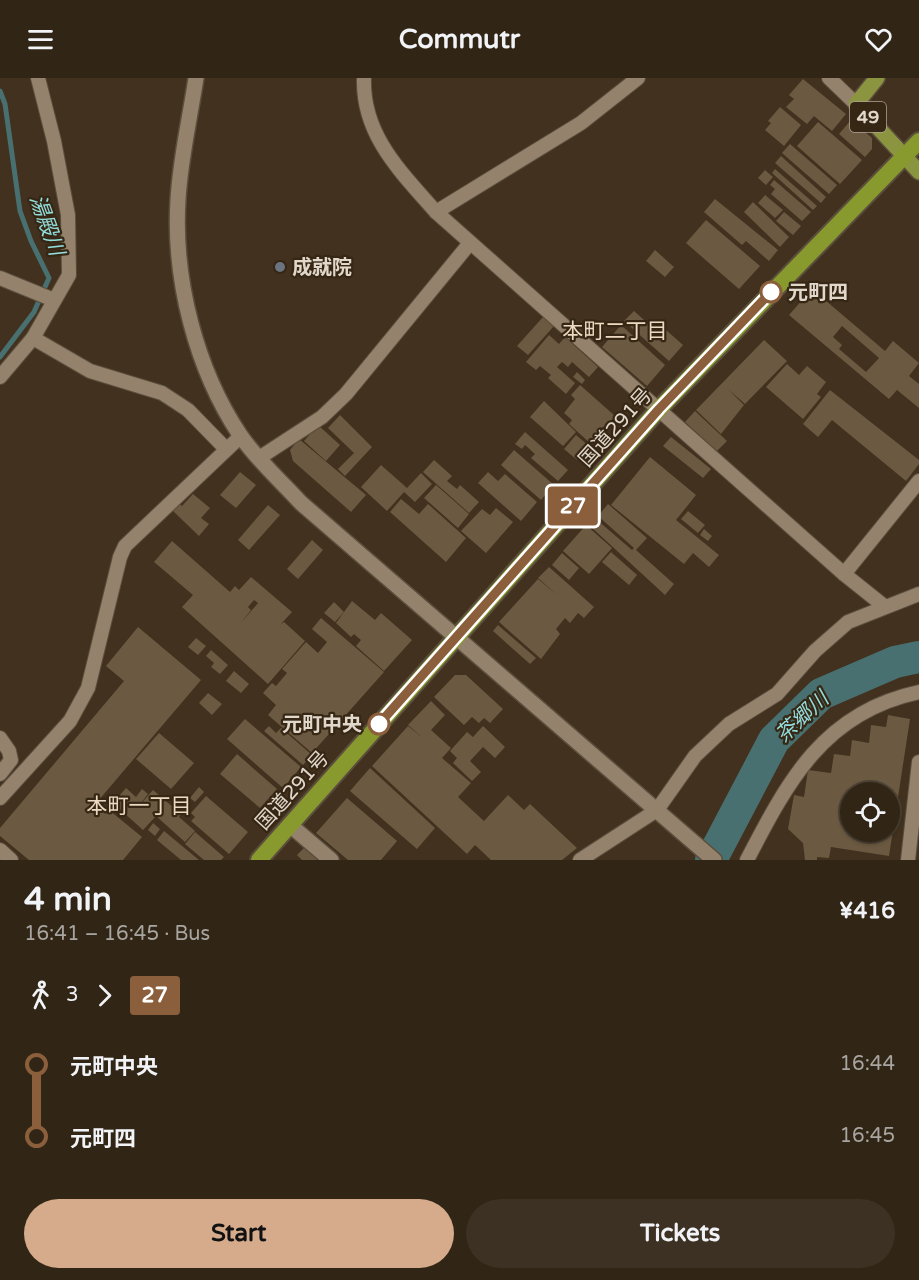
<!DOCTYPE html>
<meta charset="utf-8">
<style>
body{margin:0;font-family:"Varela Round","Noto Sans JP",sans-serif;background:#3d3123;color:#f1f3f6;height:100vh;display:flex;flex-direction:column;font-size:22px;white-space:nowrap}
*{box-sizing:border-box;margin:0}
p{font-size:20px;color:#a8a5a1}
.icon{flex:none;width:33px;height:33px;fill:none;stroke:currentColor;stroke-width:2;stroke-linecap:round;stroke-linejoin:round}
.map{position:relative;height:782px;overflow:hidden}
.drawer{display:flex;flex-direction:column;background:#312516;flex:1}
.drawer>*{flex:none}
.badge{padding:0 12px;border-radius:4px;font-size:21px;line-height:39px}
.fabs{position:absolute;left:840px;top:704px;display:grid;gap:12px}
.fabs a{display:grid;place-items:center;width:60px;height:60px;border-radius:50%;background:#312516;box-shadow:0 2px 4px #0004,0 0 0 2px #4c4235;font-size:30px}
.map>.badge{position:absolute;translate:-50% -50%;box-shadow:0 0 0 3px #fff}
.legs{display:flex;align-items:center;gap:9px;height:66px;padding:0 24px;font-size:20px}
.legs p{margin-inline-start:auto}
.head{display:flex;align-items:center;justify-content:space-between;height:102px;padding:0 24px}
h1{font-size:33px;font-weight:700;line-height:45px}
.action{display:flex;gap:12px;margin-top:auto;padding:12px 24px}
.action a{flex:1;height:69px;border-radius:36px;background:#d6ab8b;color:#111;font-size:24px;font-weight:700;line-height:69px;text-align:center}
.action a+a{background:#3d3123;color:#f1f3f6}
ul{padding:0 24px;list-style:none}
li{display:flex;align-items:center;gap:21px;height:72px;font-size:22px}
li i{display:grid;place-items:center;width:9px;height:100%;margin:0 8px;background:currentColor}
li i::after{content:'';width:15px;height:15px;margin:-8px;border:4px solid;border-radius:50%;background:#312516}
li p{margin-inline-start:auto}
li:first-child i{background:linear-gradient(#0000 50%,currentColor 0)}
li:last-child i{background:linear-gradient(currentColor 50%,#0000 0)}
header{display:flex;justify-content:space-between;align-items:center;height:78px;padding:0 24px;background:#312516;font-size:27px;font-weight:700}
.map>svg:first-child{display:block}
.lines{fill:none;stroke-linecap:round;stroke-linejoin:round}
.stream{stroke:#497070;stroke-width:5}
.river{stroke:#497070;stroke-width:32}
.building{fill:#6b5941;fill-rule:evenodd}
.minor-casing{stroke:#5b4e3d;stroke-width:16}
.tertiary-casing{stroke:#5b4e3d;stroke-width:18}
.primary-casing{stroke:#5b4e3d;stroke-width:18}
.trunk-casing{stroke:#5b4e3d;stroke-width:20}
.minor{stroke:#94826c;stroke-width:14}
.tertiary{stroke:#94826c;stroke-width:15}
.primary{stroke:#8b943e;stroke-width:15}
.trunk{stroke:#889a2e;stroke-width:16}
.line-1-casing{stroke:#fff;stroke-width:14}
.line-1{stroke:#8b5e3c;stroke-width:9}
.worship-dot{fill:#6b7280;stroke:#362714;stroke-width:2}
.stop-1-dot{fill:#fff;stroke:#8b5e3c;stroke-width:3}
.labels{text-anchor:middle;stroke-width:4.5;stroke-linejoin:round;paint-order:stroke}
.shield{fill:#362714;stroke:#aea294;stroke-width:1.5}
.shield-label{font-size:18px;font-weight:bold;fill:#e1d7cb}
.poi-label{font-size:20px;font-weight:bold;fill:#e1d7cb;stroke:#362714;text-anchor:start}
.stop-label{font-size:20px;font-weight:bold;fill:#e1d7cb;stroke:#362714;text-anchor:start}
.street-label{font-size:20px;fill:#e1d7cb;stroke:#362714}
.water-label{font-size:21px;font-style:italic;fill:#92dcdc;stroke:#362714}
.neighbourhood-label{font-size:21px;fill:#edd9c1;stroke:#362714}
</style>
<header><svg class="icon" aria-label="menu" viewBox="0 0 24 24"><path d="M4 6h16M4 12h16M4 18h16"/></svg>Commutr<svg class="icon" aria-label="heart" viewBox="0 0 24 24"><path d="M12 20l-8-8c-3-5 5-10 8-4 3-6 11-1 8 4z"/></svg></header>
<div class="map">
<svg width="919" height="782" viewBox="0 0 919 782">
<rect width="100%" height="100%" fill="#41311e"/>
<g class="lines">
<path class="stream" d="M0 13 5 26 20 133 31 163 49 200 34 234 0 279"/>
<path class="river" d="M711 782 774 662 821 616 895 584 919 579"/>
</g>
<g class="building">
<path d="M803 1 846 36 832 53 814 38 807 46 786 29 794 21 789 17Z"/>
<path d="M780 29 801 47 784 68 765 52 771 45 768 43Z"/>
<path d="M851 42 872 60V71L865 79 839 56Z"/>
<path d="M818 44 862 82 840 106 797 68Z"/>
<path d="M790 66 837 107 829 116 782 75Z"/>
<path d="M781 78 826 119 821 125 775 85Z"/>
<path d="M775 91 817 128 813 132 772 95Z"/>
<path d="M765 92 773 99 766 107 758 100Z"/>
<path d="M774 102 811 134 802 143 771 116 775 111 770 107Z"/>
<path d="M765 117 783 132 775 140 758 125Z"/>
<path d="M715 121 778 172 769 183 746 163 742 167 704 134Z"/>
<path d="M753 124 789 159 780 169 744 134Z"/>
<path d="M784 134 801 148 793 157 776 143Z"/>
<path d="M706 142 760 188 739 211 686 165Z"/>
<path d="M655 172 674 189 665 199 646 183Z"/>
<path d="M812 211 885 273 893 263 919 285 909 298 919 306V330L897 312 889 321 789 237ZM842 248 879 280 866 294 839 271 842 267 833 259Z"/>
<path d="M634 233 652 249 657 244 683 267 669 283 624 243Z"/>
<path d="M543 239 554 248 528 277 517 268Z"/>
<path d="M621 247 665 287 647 308 602 269Z"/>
<path d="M549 257 559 266 565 259 598 289 589 299 572 284 568 289 562 284 557 289 575 305 566 316 548 300 551 297 540 288 536 292 526 284Z"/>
<path d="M764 262 787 283 745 326 729 312 744 327 721 356 696 332Z"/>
<path d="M787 286 799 297 807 288 826 304 817 316 821 319 803 341 766 309Z"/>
<path d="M577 294 585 302 582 306 573 299Z"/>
<path d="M580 307 615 338 591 366 569 346 572 342 564 335 575 321 571 317Z"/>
<path d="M830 312 919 382V386L906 403 832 342 818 359 803 346Z"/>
<path d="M544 323 576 354 563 368 530 339Z"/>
<path d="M695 333 727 363 717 373 685 344Z"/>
<path d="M340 337 372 369 345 398 338 391 354 375 328 350Z"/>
<path d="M318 347 340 367 326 383 304 363Z"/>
<path d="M525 354 568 392 558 403 531 380 535 376 525 367 522 371 515 366Z"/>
<path d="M576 357 589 368 577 382 564 371Z"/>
<path d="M671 359 711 391 703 400 663 368Z"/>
<path d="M299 361 366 417 351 434 293 383 290 372Z"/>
<path d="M514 372 554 407 541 422 501 387Z"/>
<path d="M650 379 696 417 676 442 719 477 709 489 693 475 684 486 611 427Z"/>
<path d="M434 382 452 398 447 403 457 411 460 407 479 424 469 435 423 394Z"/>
<path d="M381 387 407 410 421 395 432 406 415 424 404 414 387 433 361 409Z"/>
<path d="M240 394 256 407 236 430 220 417Z"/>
<path d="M488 394 498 403 505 396 537 424 521 443 478 405Z"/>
<path d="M436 407 469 436 458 450 424 420Z"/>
<path d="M193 416 210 430 201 440 209 446 199 458 173 433 179 425 182 428Z"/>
<path d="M401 421 419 436 428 426 466 460 446 484 390 434Z"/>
<path d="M608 426 647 460 636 472 674 506 665 517 590 448 596 441 632 472 634 470 598 438Z"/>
<path d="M268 427 280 437 249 472 238 462Z"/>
<path d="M496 430 513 444 486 475 461 453 482 431 490 437Z"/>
<path d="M688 433 705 447 698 455 681 441Z"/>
<path d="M586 447 612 470 589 496 563 473Z"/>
<path d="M704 451 712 458 708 463 700 457Z"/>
<path d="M312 462 323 472 298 501 287 491Z"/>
<path d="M172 463 230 514 235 508 239 512 251 499 292 534 281 546 284 544 305 563 268 606 182 529 193 517 154 484ZM254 522 258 525 240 546 251 532 248 529Z"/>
<path d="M611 474 637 497 629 507 602 484Z"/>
<path d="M562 475 579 490 569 502 552 487Z"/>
<path d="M549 489 594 529 584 540 578 535 570 545 565 540 556 551 560 556 541 581 499 544 538 501 557 517 538 500Z"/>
<path d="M352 523 375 542 381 535 412 562 384 593 356 568 361 562 354 556 351 559 336 545Z"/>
<path d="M334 524 344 534 335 544 324 535Z"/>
<path d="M321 540 384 594 312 675 268 637 276 627 263 615 272 605 276 608 287 595 282 591 306 564 318 575 327 564 312 551Z"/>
<path d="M498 547 536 580 530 586 493 553Z"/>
<path d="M138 549 201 602 98 723 142 759 123 782H29L0 758V750L124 603 106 588Z"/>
<path d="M196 560 206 568 198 577 188 569Z"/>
<path d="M211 572 228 587 220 596 211 589 214 585 206 578Z"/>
<path d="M234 593 249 606 241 615 226 603Z"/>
<path d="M455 597H466L503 631 490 645 484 640 479 645 472 639 464 647 434 619Z"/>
<path d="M208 615 222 626 212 637 199 625Z"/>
<path d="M431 623 445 637 431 652 451 670 442 680 471 705 458 719 484 743 508 717 524 732 530 726 577 770 562 782H491L475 767 467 776 372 688 408 648 423 660 408 647Z"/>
<path d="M888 637 910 641 889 778 831 769 829 780 817 779V782H805L803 765 788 751 794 717 804 719 808 692 831 695 834 676 850 678 852 662 869 665 871 647 886 649ZM850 714H890V753H850Z"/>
<path d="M245 641 301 689 283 710 227 661Z"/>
<path d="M269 648 276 655 281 650 312 677 303 687 264 653Z"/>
<path d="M483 648 505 669 495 680 483 669 470 683 481 694 472 703 453 685 457 680 450 673 467 654 473 659Z"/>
<path d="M159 655 194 685 171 711 136 681Z"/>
<path d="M237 676 277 711 260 730 220 696Z"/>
<path d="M370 690 435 750 417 771 350 713Z"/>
<path d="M199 709 204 714 195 724 190 720Z"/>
<path d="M126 710 136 719 142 711 148 716 137 730 153 712 181 736 179 739 195 753 185 764 156 738 143 752 113 725Z"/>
<path d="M206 718 248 754 229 776 191 743 195 739 191 735Z"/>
<path d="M347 720 397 763 381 782H348L316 755Z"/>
<path d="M153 745 160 751 155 758 148 752Z"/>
<path d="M164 753 199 782H181L157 762Z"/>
<path d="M195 754 224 779 221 782H204L185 766Z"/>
<path d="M306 768 320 782H302L297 777Z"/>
</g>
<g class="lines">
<g class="minor-casing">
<g id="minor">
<path d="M364 0C362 57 401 94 436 134L844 496 884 528"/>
<path d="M829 0 856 26"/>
<path d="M436 134 581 45 638 0"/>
<path d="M0 200 54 222"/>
<path d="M33 260 90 293 162 315 188 332 226 371"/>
<path d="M0 299 33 260 69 197 68 137 54 63 38 0"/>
<path d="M259 380 322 339 346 316 470 165"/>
<path d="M844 496 919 403"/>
<path d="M0 660 9 673 11 682 0 696"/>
<path d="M0 720 70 643 88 610 120 479 125 468 241 358"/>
<path d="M0 772 11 782"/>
<path d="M580 782 657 732 695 678 729 646 777 616 815 573 848 544 919 516"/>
<path d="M747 782C788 703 824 634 919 614"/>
<path d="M908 782 919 684"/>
</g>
</g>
<g class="tertiary-casing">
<g id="tertiary">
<path d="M196 0C190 40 180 82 178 122 173 201 196 291 240 357 257 382 281 403 301 425L714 782"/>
<path d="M290 747 331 782"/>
</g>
</g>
<g class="primary-casing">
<path id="primary" d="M877 0 856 26 919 94"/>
</g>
<g class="trunk-casing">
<path id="trunk" d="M259 782 659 331 919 63"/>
</g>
<use href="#minor" class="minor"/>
<use href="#tertiary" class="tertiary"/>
<use href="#primary" class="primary"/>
<use href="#trunk" class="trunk"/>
</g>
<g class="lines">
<g class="line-1-casing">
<path id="line-1" d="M379 646 659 331 771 214"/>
</g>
<use href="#line-1" class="line-1"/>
</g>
<circle class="worship-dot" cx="280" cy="189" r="6"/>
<g class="stop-1-dot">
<circle cx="771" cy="214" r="10"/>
<circle cx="379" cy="646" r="10"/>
</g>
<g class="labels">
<rect class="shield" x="850" y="24" width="36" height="30" rx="4.5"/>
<g class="shield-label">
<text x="868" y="45">49</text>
</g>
<g class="poi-label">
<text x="292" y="196">成就院</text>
</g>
<g class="stop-label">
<text x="788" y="221">元町四</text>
<text x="362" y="653" text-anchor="end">元町中央</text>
</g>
<g class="street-label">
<text transform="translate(615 349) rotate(-48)" y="7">国道291号</text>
<text transform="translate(292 712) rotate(-48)" y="7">国道291号</text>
</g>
<g class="water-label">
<text transform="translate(47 147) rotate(70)" y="7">湯殿川</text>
<text transform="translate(802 639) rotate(-43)" y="7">茶郷川</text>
</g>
<g class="neighbourhood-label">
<text x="615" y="260">本町二丁目</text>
<text x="139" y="735">本町一丁目</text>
</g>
</g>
</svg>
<div class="fabs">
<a><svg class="icon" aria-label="locate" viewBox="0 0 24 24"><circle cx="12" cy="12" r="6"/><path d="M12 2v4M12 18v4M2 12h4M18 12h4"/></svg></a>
</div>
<b class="badge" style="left:573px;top:428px;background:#8b5e3c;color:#fff">27</b>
</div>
<section class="drawer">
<div class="head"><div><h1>4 min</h1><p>16:41 – 16:45 · Bus</p></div><b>¥416</b></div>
<div class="legs"><svg class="icon" aria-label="walk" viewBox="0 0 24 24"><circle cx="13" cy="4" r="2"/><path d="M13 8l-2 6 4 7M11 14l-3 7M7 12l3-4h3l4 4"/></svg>3<svg class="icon" aria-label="forward" viewBox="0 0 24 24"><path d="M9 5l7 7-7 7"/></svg><b class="badge" style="background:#8b5e3c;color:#fff">27</b></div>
<ul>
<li><i style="color:#8b5e3c"></i><b>元町中央</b><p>16:44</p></li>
<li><i style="color:#8b5e3c"></i><b>元町四</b><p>16:45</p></li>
</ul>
<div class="action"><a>Start</a><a>Tickets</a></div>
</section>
